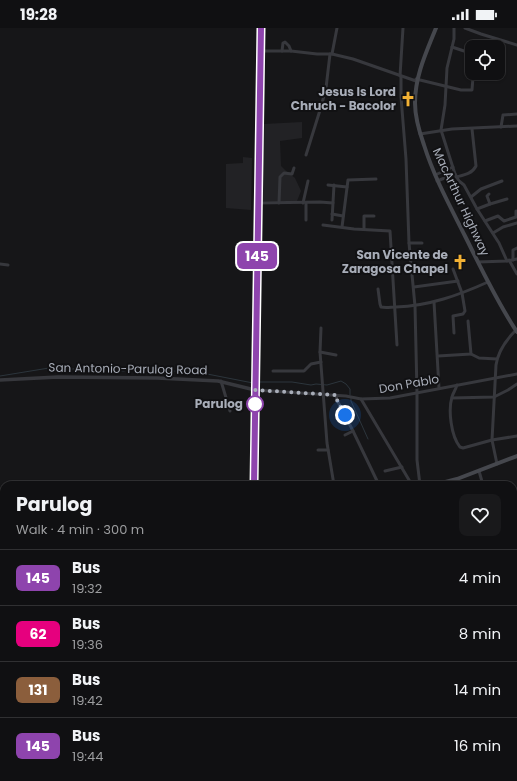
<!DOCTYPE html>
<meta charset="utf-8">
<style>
body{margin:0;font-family:Poppins,sans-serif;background:#19191b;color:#f1f3f6;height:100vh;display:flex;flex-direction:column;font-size:15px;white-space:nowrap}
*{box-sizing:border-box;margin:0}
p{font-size:13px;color:#9c9d9f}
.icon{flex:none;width:22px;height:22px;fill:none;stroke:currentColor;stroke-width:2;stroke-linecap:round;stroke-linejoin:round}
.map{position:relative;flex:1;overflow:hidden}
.sheet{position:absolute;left:0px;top:453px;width:517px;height:300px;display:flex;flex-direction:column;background:#101012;border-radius:12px 12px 0 0;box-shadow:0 1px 3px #0004,0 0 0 1px #303032}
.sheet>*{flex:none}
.badge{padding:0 8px;border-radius:6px;font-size:14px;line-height:26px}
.buttons{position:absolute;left:465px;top:12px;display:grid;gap:8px}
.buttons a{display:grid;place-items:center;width:40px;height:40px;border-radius:8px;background:#101012;box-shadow:0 1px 3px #0004,0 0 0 1px #303032;font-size:20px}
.you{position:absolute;width:20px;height:20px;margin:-10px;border:3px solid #fff;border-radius:50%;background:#1a73e8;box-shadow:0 0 0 6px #1a73e833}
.map>.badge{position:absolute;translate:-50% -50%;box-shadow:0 0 0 2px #fff}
.round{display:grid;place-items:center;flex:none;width:42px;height:42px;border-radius:8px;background:#19191b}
.overview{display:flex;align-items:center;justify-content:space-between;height:68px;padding:0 16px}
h1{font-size:19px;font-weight:700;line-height:30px}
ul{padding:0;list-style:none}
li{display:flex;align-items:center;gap:12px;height:56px;padding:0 16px;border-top:1px solid #303032}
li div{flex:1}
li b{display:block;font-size:15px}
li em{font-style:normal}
li .badge{min-width:44px;font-weight:700;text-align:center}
.status{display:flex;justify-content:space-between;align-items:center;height:28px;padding:0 20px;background:#101012;direction:ltr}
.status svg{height:11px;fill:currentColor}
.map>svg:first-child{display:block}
.built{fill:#222225}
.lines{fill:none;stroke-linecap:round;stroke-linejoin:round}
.stream{stroke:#2c353c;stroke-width:1}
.minor{stroke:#37383d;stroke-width:3}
.tertiary{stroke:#37383d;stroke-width:3.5}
.secondary{stroke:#45474d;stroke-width:4}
.trunk{stroke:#5b5e65;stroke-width:4.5}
.line-casing{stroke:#fff;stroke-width:9}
.line{stroke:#8e44ad;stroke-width:6}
.walk{stroke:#a8adb8;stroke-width:4;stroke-dasharray:0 7.2}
.stop-dot{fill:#fff;stroke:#8e44ad;stroke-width:2}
.labels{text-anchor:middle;stroke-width:4;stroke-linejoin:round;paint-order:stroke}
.poi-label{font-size:12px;font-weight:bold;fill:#a8adb8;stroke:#111113;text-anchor:end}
.street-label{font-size:12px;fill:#a8adb8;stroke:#111113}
.stop-label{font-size:12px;font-weight:bold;fill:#a8adb8;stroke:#111113;text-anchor:end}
</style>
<div class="status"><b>19:28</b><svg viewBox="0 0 49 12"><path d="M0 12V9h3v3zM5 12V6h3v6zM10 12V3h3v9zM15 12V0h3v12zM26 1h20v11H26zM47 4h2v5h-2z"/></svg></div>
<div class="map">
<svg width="517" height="753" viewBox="0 0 517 753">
<rect width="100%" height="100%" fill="#161618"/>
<g class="built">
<path d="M302 94V110L280 113 281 138 285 142 295 150 301 163 297 173H262L264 96Z"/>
<path d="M243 129 252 130 251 182 226 180V136L243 135Z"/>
</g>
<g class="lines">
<g class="stream">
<path d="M0 348 49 340 124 343 129 341 197 344 253 355"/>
<path d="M256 354H292L311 357 316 356 327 357 341 353 346 356 350 361V367"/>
<path d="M351 370V373L368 411"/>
<path d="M513 724 517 727"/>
</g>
<g class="minor">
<path d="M454 0V11L447 40 445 77 441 102 455 146"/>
<path d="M465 0 481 6 517 17"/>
<path d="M452 19 464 23"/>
<path d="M260 23H291L317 26H332L353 31 416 53"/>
<path d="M282 23 283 15 285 14 289 18 291 23"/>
<path d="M332 26 337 0"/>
<path d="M400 48 403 0"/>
<path d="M401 48V69L406 131 409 215 415 278 417 365V432L420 457"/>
<path d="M416 51 461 62H472L473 49"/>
<path d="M501 99 503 87 517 86"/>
<path d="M420 106 452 101 517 98"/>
<path d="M306 127 321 79 326 60 330 26"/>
<path d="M435 147 453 139"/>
<path d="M456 149C464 147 472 146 476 138L472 101"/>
<path d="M437 153 455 146 459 153 464 157 477 181 499 215 507 233"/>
<path d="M328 157 347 159"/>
<path d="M471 169 481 161 502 153"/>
<path d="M257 175 320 174 333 175"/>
<path d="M279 175 280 149 284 145 292 146 294 140"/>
<path d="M303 175 308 153"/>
<path d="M490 176 507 171"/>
<path d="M477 181 490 176 487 168 489 166"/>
<path d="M332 186 343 188"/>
<path d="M306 192V175"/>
<path d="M332 192 334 157"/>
<path d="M485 193 498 188 504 193 516 189V183"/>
<path d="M323 197 354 201 390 203 397 317"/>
<path d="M342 199 348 152 376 151"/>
<path d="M364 201V188H374"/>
<path d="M493 205 503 199 517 195"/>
<path d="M409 215H422"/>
<path d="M509 232 517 246"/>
<path d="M513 232V222L517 220"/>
<path d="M478 234 507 233 517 231"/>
<path d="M0 236 8 237"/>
<path d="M453 241 462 265 465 283 463 286 453 288 454 305"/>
<path d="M414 259 458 253"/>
<path d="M378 261 380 276 381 279C386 280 391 279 396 279 429 278 459 267 488 254"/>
<path d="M434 274 439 360"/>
<path d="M321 300 320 324 327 415 334 457"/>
<path d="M320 324 336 327"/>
<path d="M471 326 479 330 497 331"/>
<path d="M438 328 471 326 468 293"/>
<path d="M273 343H304L311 336 321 334"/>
<path d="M221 353 230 383"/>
<path d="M457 357C456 361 453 365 452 369 448 382 451 408 460 419L463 420 492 412 517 408"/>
<path d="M255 362 346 368 361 371 390 370 517 346"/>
<path d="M336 367 337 372 353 403 379 457"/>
<path d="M452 370 494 369 508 362 517 356"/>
<path d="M361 371 412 457"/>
<path d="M345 407 353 403"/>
<path d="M318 422H328"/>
<path d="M497 436 492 412 496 337C498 323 506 312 516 302"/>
<path d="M385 443 402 439"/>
<path d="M479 443 483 457"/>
<path d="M513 466 517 465"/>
<path d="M513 498H517"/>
<path d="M513 731 517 734"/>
<path d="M320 749 325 753"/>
<path d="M288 753 289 749"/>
</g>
<g class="tertiary">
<path d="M0 352 58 349 157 350 218 353 255 362"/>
<path d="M0 571H4"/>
</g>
<g class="secondary">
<path d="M436 0C426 25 415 48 415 75 415 90 419 103 424 117 434 149 450 178 465 208 481 240 497 274 517 304"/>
<path d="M434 457 457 451 517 428"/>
</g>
<g class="trunk">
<path d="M253 457 261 0"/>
<path d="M257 749V753"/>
</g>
</g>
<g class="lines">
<g class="line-casing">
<path id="line" d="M254 457 261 0"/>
</g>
<use href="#line" class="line"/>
<path class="walk" d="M255 376V362L336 367 337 372 345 387"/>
</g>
<defs>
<g id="church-bare" transform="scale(1.2)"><path d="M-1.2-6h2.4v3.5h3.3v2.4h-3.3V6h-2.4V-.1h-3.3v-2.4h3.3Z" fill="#f2b134" stroke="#111113" stroke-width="2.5" paint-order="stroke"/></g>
</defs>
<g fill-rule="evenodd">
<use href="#church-bare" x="408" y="71"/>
<use href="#church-bare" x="460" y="234"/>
</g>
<circle class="stop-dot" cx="255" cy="376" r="8"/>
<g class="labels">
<g class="poi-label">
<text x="396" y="68">Jesus Is Lord<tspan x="396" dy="14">Chruch - Bacolor</tspan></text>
<text x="448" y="231">San Vicente de<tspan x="448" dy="14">Zaragosa Chapel</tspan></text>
</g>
<g class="street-label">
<text transform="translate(461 174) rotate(65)" y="4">MacArthur Highway</text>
<text transform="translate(128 341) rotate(1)" y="4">San Antonio-Parulog Road</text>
<text transform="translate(409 356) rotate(-10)" y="4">Don Pablo</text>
</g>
<g class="stop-label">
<text x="243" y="380">Parulog</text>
</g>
</g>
</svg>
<div class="buttons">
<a><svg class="icon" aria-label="locate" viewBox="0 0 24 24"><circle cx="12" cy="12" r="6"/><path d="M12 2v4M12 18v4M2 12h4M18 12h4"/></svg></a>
</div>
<div class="you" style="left:345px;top:387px"></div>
<b class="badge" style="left:257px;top:228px;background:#8e44ad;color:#fff">145</b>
<section class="sheet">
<div class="overview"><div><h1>Parulog</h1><p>Walk · 4 min · 300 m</p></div><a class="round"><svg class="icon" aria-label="heart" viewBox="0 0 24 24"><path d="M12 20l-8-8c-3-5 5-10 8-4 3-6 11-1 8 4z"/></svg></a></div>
<ul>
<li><span class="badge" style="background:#8e44ad;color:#fff">145</span><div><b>Bus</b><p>19:32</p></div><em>4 min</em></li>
<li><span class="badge" style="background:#e6007e;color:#fff">62</span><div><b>Bus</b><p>19:36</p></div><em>8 min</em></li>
<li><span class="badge" style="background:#8b5e3c;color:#fff">131</span><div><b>Bus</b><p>19:42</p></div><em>14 min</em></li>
<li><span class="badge" style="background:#8e44ad;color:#fff">145</span><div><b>Bus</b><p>19:44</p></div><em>16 min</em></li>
</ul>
</section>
</div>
